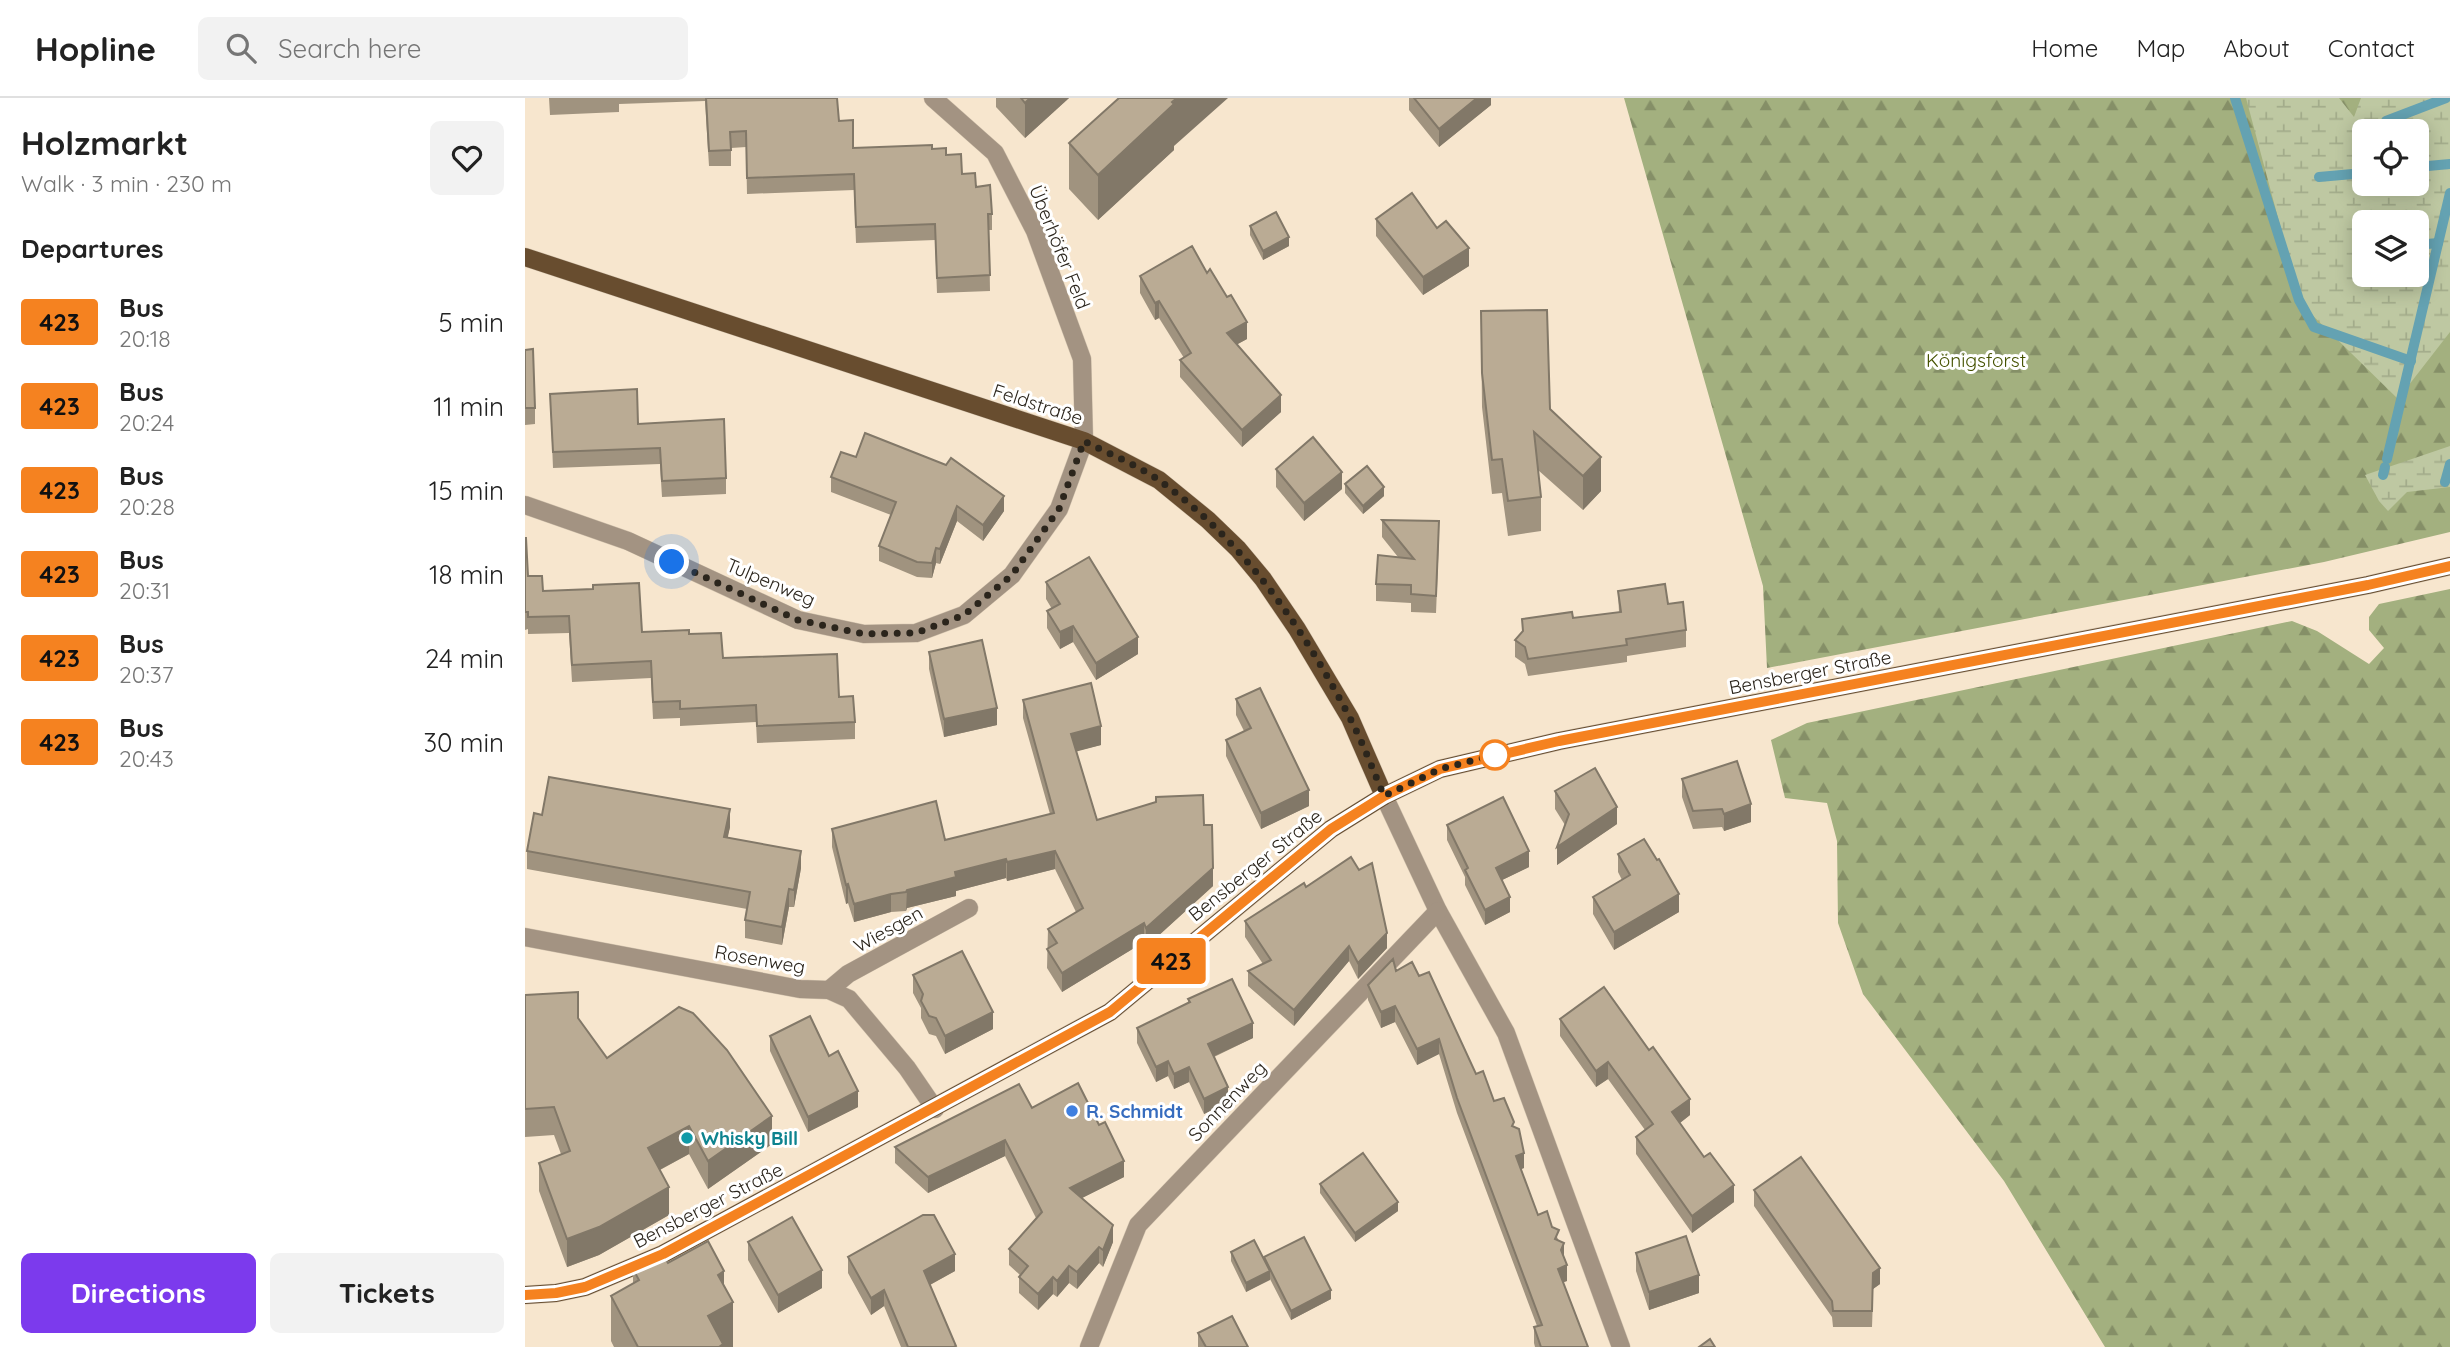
<!DOCTYPE html>
<meta charset="utf-8">
<style>
body{margin:0;font-family:Quicksand,sans-serif;background:#f2f2f2;color:#222;height:100vh;display:flex;flex-direction:column;font-size:26px;white-space:nowrap}
*{box-sizing:border-box;margin:0}
p{font-size:23px;color:#767676}
.icon{flex:none;width:38px;height:38px;fill:none;stroke:currentColor;stroke-width:2;stroke-linecap:round;stroke-linejoin:round}
.map{position:relative;flex:1;overflow:hidden}
.side{display:flex;flex-direction:column;background:#fff;width:525px}
.side>*{flex:none}
.badge{padding:0 14px;border-radius:5px;font-size:24px;line-height:46px}
.buttons{position:absolute;left:1827px;top:21px;display:grid;gap:14px}
.buttons a{display:grid;place-items:center;width:77px;height:77px;border-radius:10px;background:#fff;box-shadow:0 4px 18px #0003;font-size:35px}
.you{position:absolute;width:35px;height:35px;margin:-18px;border:5px solid #fff;border-radius:50%;background:#1a73e8;box-shadow:0 0 0 10px #1a73e833}
.map>.badge{position:absolute;translate:-50% -50%;box-shadow:0 0 0 4px #fff}
h2{padding:0 21px;font-size:26px;line-height:63px}
.round{display:grid;place-items:center;flex:none;width:74px;height:74px;border-radius:10px;background:#f2f2f2}
.head{display:flex;align-items:center;justify-content:space-between;height:119px;padding:0 21px}
h1{font-size:33px;font-weight:800;line-height:52px}
.button{display:flex;gap:14px;margin-top:auto;padding:14px 21px}
.button a{flex:1;height:80px;border-radius:10px;background:#7c3aed;color:#fff;font-size:28px;font-weight:800;line-height:80px;text-align:center}
.button a+a{background:#f2f2f2;color:#222}
ul{padding:0;list-style:none}
li{display:flex;align-items:center;gap:21px;height:84px;padding:0 21px}
li div{flex:1}
li b{display:block;font-size:26px}
li em{font-style:normal}
li .badge{min-width:77px;font-weight:700;text-align:center}
header{display:flex;align-items:center;gap:42px;box-sizing:border-box;height:98px;padding:0 35px;background:#fff;border-bottom:2px solid #e0e0e0}
header strong{font-size:33px}
nav{display:flex;gap:38px;margin-inline-start:auto;font-size:24px}
.search{width:490px;height:63px;background:#f2f2f2;display:flex;align-items:center;gap:18px;box-sizing:border-box;padding:0 24px;border-radius:10px;color:#767676;font-size:26px}
main{display:flex;flex:1;min-height:0}
.map>svg:first-child{display:block}
.forest{fill:url(#forest-firs);fill-rule:evenodd}
.wetland{fill:url(#wetland-marsh);fill-rule:evenodd}
.lines{fill:none;stroke-linecap:round;stroke-linejoin:round}
.stream{stroke:#64a2b2;stroke-width:10}
.minor-casing{stroke:#d2c3ae;stroke-width:19}
.major-casing{stroke:#d2c3ae;stroke-width:19}
.minor{stroke:#a39382;stroke-width:18}
.major{stroke:#684d2f;stroke-width:18}
.wall{fill:#a0937f}
.shaded-wall{fill:#827868}
.building{fill:#baab94;stroke:#827868;stroke-width:2}
.line-casing{stroke:#fff;stroke-width:16}
.line{stroke:#f58220;stroke-width:10}
.walk{stroke:#2b251c;stroke-width:7;stroke-dasharray:0 12.6}
.stop-dot{fill:#fff;stroke:#f58220;stroke-width:3.5}
.shop-dot{fill:#3f7fe0;stroke:#fff;stroke-width:2.5}
.culture-dot{fill:#0f9aa8;stroke:#fff;stroke-width:2.5}
.labels{text-anchor:middle;stroke-width:6;stroke-linejoin:round;paint-order:stroke}
.street-label{font-size:19px;fill:#2b251c;stroke:#fff}
.park-label{font-size:19px;fill:#455200;stroke:#fff}
.shop-label{font-size:19px;font-weight:bold;fill:#366cbe;stroke:#fff;text-anchor:start}
.culture-label{font-size:19px;font-weight:bold;fill:#0d838f;stroke:#fff;text-anchor:start}
</style>
<header>
<strong>Hopline</strong>
<div class="search"><svg class="icon" aria-label="search" viewBox="0 0 24 24"><circle cx="10" cy="10" r="6"/><path d="M15 15l6 6"/></svg>Search here</div>
<nav><a>Home</a><a>Map</a><a>About</a><a>Contact</a></nav>
</header>
<main>
<section class="side">
<div class="head"><div><h1>Holzmarkt</h1><p>Walk · 3 min · 230 m</p></div><a class="round"><svg class="icon" aria-label="heart" viewBox="0 0 24 24"><path d="M12 20l-8-8c-3-5 5-10 8-4 3-6 11-1 8 4z"/></svg></a></div>
<h2>Departures</h2>
<ul>
<li><span class="badge" style="background:#f58220;color:#111">423</span><div><b>Bus</b><p>20:18</p></div><em>5 min</em></li>
<li><span class="badge" style="background:#f58220;color:#111">423</span><div><b>Bus</b><p>20:24</p></div><em>11 min</em></li>
<li><span class="badge" style="background:#f58220;color:#111">423</span><div><b>Bus</b><p>20:28</p></div><em>15 min</em></li>
<li><span class="badge" style="background:#f58220;color:#111">423</span><div><b>Bus</b><p>20:31</p></div><em>18 min</em></li>
<li><span class="badge" style="background:#f58220;color:#111">423</span><div><b>Bus</b><p>20:37</p></div><em>24 min</em></li>
<li><span class="badge" style="background:#f58220;color:#111">423</span><div><b>Bus</b><p>20:43</p></div><em>30 min</em></li>
</ul>
<div class="button"><a>Directions</a><a>Tickets</a></div>
</section>
<div class="map">
<svg width="1925" height="1249" viewBox="0 0 1925 1249">
<defs>
<pattern id="forest-firs" width="22" height="20" patternUnits="userSpaceOnUse" patternTransform="scale(1.75)"><rect width="22" height="20" fill="#a3b07f"/><path d="M5 1l3.5 6h-7zM16 11l3.5 6h-7z" fill="#858f67"/></pattern>
<pattern id="wetland-marsh" width="20" height="14" patternUnits="userSpaceOnUse" patternTransform="scale(1.75)"><rect width="20" height="14" fill="#bec8a2"/><path d="M1 5h8M5 5V1M11 12h8M15 12V8" fill="none" stroke="#a3ac8b"/></pattern>
</defs>
<rect width="100%" height="100%" fill="#f7e6ce"/>
<g class="forest">
<path d="M1099 0H1925V434L1799 464 1242 570 1238 488ZM1839 33H1892V86H1839ZM1839 124H1892V177H1839Z"/>
<path d="M1925 491V1249H1580L1479 1083 1338 896 1313 825 1312 743 1302 705 1260 700 1246 642 1282 625 1767 523 1792 533 1844 566 1859 550 1844 532V519L1854 506Z"/>
</g>
<g class="wetland">
<path d="M1721 0H1814L1829 19 1836 0H1925V234L1873 301 1776 206ZM1839 33H1892V86H1839ZM1839 124H1892V177H1839Z"/>
<path d="M1925 348V389L1882 394 1863 413 1854 403 1840 377Z"/>
</g>
<g class="lines">
<g class="stream">
<path d="M1710 0 1774 202 1789 229 1886 263"/>
<path d="M1861 23 1921 0"/>
<path d="M1892 69 1925 66"/>
<path d="M1794 79 1839 75"/>
<path d="M1892 147 1913 145"/>
<path d="M1862 361 1925 95"/>
<path d="M1858 377 1860 369"/>
<path d="M1920 384 1925 366"/>
</g>
<g class="minor-casing">
<g id="minor">
<path d="M0 407 103 443 273 522 339 536 391 535 439 517 487 477 534 411 559 343 557 261 510 133 470 55 408 0"/>
<path d="M859 698 913 813 981 935 1096 1249"/>
<path d="M0 839 275 891 304 892 324 901 382 970 410 1011"/>
<path d="M304 892 323 876 444 810"/>
<path d="M564 1249 613 1127 913 813"/>
</g>
</g>
<g class="major-casing">
<g id="major">
<path d="M0 159 559 343 634 382 683 422 713 451 738 481 772 531 825 620 859 698"/>
<path d="M0 1197 31 1195 60 1189 138 1156 585 914 806 731 859 698 915 671 1034 643 1843 487 1925 468"/>
</g>
</g>
<use href="#minor" class="minor"/>
<use href="#major" class="major"/>
</g>
<g class="wall">
<path d="M24 0H219L314 23 328 50 407 51 421 57 437 76 451 89 467 116V132H464L465 193 412 195 410 142 331 145 329 92 222 96 221 49 206 50V68H184L180 3 94 6V14L25 17Z"/>
<path d="M471 0H544L500 40 471 9Z"/>
<path d="M884 0H966V7L914 49 884 12Z"/>
<path d="M544 45 649 48V52L573 122 544 91Z"/>
<path d="M851 121 912 130 944 168 898 197 851 138Z"/>
<path d="M725 128 764 148 738 162 725 137Z"/>
<path d="M615 178 722 241 712 246 756 314 717 349 655 279V262L659 260 634 220 630 222 615 195Z"/>
<path d="M956 213 1025 311 1076 393 1058 412 1013 372 1016 399V433L983 438 977 395 967 396 957 309Z"/>
<path d="M0 252 10 310V326L0 327Z"/>
<path d="M25 296 113 326 201 380V396L137 399 135 366 28 370Z"/>
<path d="M751 371 817 391 779 423 751 389Z"/>
<path d="M306 379 479 413 458 443 432 423 415 466 411 465 407 480 392 479 354 463V448L366 417 306 394Z"/>
<path d="M820 386 859 398 838 416 820 395Z"/>
<path d="M857 422 914 441 911 515 886 514V505L851 503V486L873 459 857 439Z"/>
<path d="M0 440 3 478 18 493 117 534 164 536 198 560 314 599 330 624V641L232 645 231 624 155 628V620L128 621 126 580 47 584 44 535 3 536V531L0 532Z"/>
<path d="M521 484 613 556 571 582 548 544 535 551 522 530V513L527 511 521 501Z"/>
<path d="M1093 493 1143 506 1161 532V549L1102 558V564L1003 578 1000 566 990 559V542L997 535V521L1048 520 1094 514Z"/>
<path d="M404 554 472 627 419 639 404 571Z"/>
<path d="M711 601 784 708 736 731 701 658V642L719 633 711 617Z"/>
<path d="M498 602 576 647 551 653 572 722 679 727 688 788 621 849 619 844 537 894 522 870 523 831 551 814 530 771 482 783 481 780 431 793V798L382 810 381 813 366 814 329 824 323 805 321 806 307 749V731L420 742 525 716 498 620Z"/>
<path d="M1157 681 1226 724 1199 733 1197 729 1168 731 1157 699Z"/>
<path d="M1030 693 1092 726 1032 767 1040 727 1030 711Z"/>
<path d="M17 717 205 729 202 740 276 770 269 809H264L257 847 220 840V822L222 811 2 771V753Z"/>
<path d="M922 727 1004 769 977 782 985 814 960 827 940 787V779L922 742Z"/>
<path d="M1093 756 1132 762 1154 814 1089 852 1068 816V799L1097 782 1093 774Z"/>
<path d="M781 789 862 850 833 881 824 863 769 928 723 888V873L738 866 720 839V823Z"/>
<path d="M871 873 894 878 951 976 969 1003 989 1029 999 1070 996 1071 1013 1117 1027 1129 1034 1143 1039 1160 1042 1183 1038 1184 1063 1249H1010L1009 1245V1229L1012 1228 932 1015 914 956 892 967 870 924 856 930 843 902V887Z"/>
<path d="M388 877 468 931 420 956 411 938 404 936 396 920V910L388 895Z"/>
<path d="M0 897 53 920 82 960 247 1046 183 1091 164 1056 135 1072 144 1117 74 1157 42 1169 14 1093V1065L36 1056 29 1037 0 1039Z"/>
<path d="M663 901 728 940 689 959 703 1004 679 1016 664 984 649 991 643 978 631 984 612 945V930L663 905Z"/>
<path d="M1035 921 1165 1017 1155 1025 1209 1104 1167 1135 1111 1056V1039L1120 1032 1083 981 1071 989 1035 938Z"/>
<path d="M245 938 304 958 333 1009 283 1034 245 953Z"/>
<path d="M507 1010 599 1079 557 1100 588 1144 578 1169 574 1165 552 1191 544 1185 532 1199 528 1196 513 1212 494 1195V1179L495 1177 484 1167V1151L511 1120 480 1058 403 1095 370 1065V1049Z"/>
<path d="M795 1086 873 1113 830 1144 795 1095Z"/>
<path d="M1229 1092 1355 1186 1348 1191 1347 1229H1308L1307 1219 1229 1108Z"/>
<path d="M223 1144 297 1190 253 1215 223 1162Z"/>
<path d="M706 1154 739 1160 806 1201 766 1222 745 1181 721 1194 706 1163Z"/>
<path d="M1111 1155 1174 1195 1124 1212 1111 1173Z"/>
<path d="M323 1159 430 1173 405 1187 431 1249H376L359 1208 346 1217 323 1175Z"/>
<path d="M143 1165 199 1189 208 1249H89L86 1243V1198L108 1186V1171Z"/>
<path d="M673 1235 723 1249H673Z"/>
</g>
<g class="shaded-wall">
<path d="M505 0H544L500 40V5Z"/>
<path d="M652 0H703L649 48V52L573 122V77Z"/>
<path d="M952 0H966V7L914 49V31Z"/>
<path d="M764 139V148L738 162V153Z"/>
<path d="M944 150V168L898 197V179Z"/>
<path d="M634 203V220L630 222V205Z"/>
<path d="M722 224V241L702 252V235Z"/>
<path d="M756 297V314L717 349V332Z"/>
<path d="M1076 359V393L1058 412V378Z"/>
<path d="M817 374V391L779 423V405Z"/>
<path d="M859 389V398L838 416V408Z"/>
<path d="M479 398V413L458 443V427Z"/>
<path d="M432 408V423L415 466V451Z"/>
<path d="M411 450V465L407 480V465Z"/>
<path d="M548 528V544L535 551V534Z"/>
<path d="M613 539V556L571 582V565Z"/>
<path d="M472 610V627L419 639V621Z"/>
<path d="M576 628V647L546 655V636Z"/>
<path d="M784 692V708L736 731V715Z"/>
<path d="M1226 706V724L1199 733V716Z"/>
<path d="M1092 709V726L1032 767V749Z"/>
<path d="M205 711V729L199 757V739Z"/>
<path d="M276 753V770L269 809V792Z"/>
<path d="M530 753V771L482 783V764Z"/>
<path d="M1004 753V769L971 785V770Z"/>
<path d="M481 761V780L431 793V798L382 810 381 813 382 792 430 774Z"/>
<path d="M688 770V788L621 849V830Z"/>
<path d="M323 786V805L321 806V787Z"/>
<path d="M264 791V809L257 847V829Z"/>
<path d="M366 796V814L329 824V806Z"/>
<path d="M1154 796V814L1089 852V834Z"/>
<path d="M985 799V814L960 827V812Z"/>
<path d="M619 825V844L537 894V875Z"/>
<path d="M862 835V850L833 881V865Z"/>
<path d="M824 848V863L769 928V912Z"/>
<path d="M870 908V924L856 930V914Z"/>
<path d="M468 914V931L420 956V938Z"/>
<path d="M728 925V940L683 961V946Z"/>
<path d="M914 941V956L892 967V951Z"/>
<path d="M643 963V978L631 984V969Z"/>
<path d="M1083 964V981L1071 989V973Z"/>
<path d="M664 969V984L649 991V976Z"/>
<path d="M703 989V1004L679 1016V1001Z"/>
<path d="M333 993V1009L283 1034V1019Z"/>
<path d="M1165 1001V1017L1147 1031V1014Z"/>
<path d="M247 1018V1046L183 1091V1063Z"/>
<path d="M164 1028V1056L123 1078V1050Z"/>
<path d="M480 1042V1058L403 1095V1079Z"/>
<path d="M999 1055V1070L991 1073V1058Z"/>
<path d="M599 1063V1079L545 1106V1090Z"/>
<path d="M1209 1087V1104L1167 1135V1118Z"/>
<path d="M144 1089V1117L74 1157 42 1169V1141Z"/>
<path d="M873 1104V1113L830 1144V1135Z"/>
<path d="M588 1127V1144L578 1169V1152Z"/>
<path d="M1039 1145V1161L1036 1152Z"/>
<path d="M574 1149V1165L552 1191V1174Z"/>
<path d="M430 1156V1173L399 1190V1173Z"/>
<path d="M1042 1167V1183L1033 1186V1171Z"/>
<path d="M544 1168V1185L532 1199V1183Z"/>
<path d="M1355 1170V1186L1348 1191 1347 1229 1348 1175Z"/>
<path d="M297 1172V1190L253 1215V1197Z"/>
<path d="M199 1173V1209L208 1204V1249H183V1218L193 1177Z"/>
<path d="M745 1173V1182L721 1194V1185Z"/>
<path d="M1174 1177V1195L1124 1212V1194Z"/>
<path d="M528 1179V1196L513 1212V1196Z"/>
<path d="M359 1192V1208L346 1217V1200Z"/>
<path d="M806 1192V1201L766 1222V1213Z"/>
</g>
<g class="building">
<path d="M181 0H312L314 23 328 22V50L407 47V51L421 50V57L436 56 437 76 450 75 451 89 465 87 467 116H463L465 177 412 180 410 126 331 129 329 76 222 80 221 33 205 34 206 52 184 53Z"/>
<path d="M496 0H505L500 5Z"/>
<path d="M594 0H652L647 4 649 6 573 77 544 45Z"/>
<path d="M889 0H952L914 31Z"/>
<path d="M887 95 912 130 921 123 944 150 898 179 851 121Z"/>
<path d="M751 114 764 139 738 153 725 128Z"/>
<path d="M667 148 682 175 685 171 702 199 706 197 722 224 702 235 756 297 717 332 655 262 666 255 634 203 630 205 615 178Z"/>
<path d="M1022 212 1025 311 1076 359 1058 378 1009 334 1016 399 983 403 977 361 967 362 957 275 956 213Z"/>
<path d="M8 251 10 310H0V252Z"/>
<path d="M112 291 113 326 199 321 201 380 137 383 135 350 28 354 25 296Z"/>
<path d="M340 335 421 367 426 360 479 398 458 427 432 408 415 451 411 450 407 465 392 464 354 448 371 404 306 379 316 354 331 359Z"/>
<path d="M788 339 817 374 779 405 751 371Z"/>
<path d="M842 368 859 389 838 408 820 386Z"/>
<path d="M857 422 914 423 911 498 886 496V487L851 486 853 457 889 461Z"/>
<path d="M0 440H1L3 478H17L18 493 68 491V487L114 485 117 534 164 532V536L196 535 198 560 312 556 314 599 328 598 330 624 232 628 231 607 155 611V603L128 604 126 563 47 567 44 518 3 519V514H0Z"/>
<path d="M564 459 613 539 571 565 548 528 535 534 522 513 535 506 521 484Z"/>
<path d="M1140 486 1143 506 1158 504 1161 532 1101 541 1102 547 1003 561 1000 549 990 542 998 533 997 521 1047 514 1048 520 1096 514 1093 493Z"/>
<path d="M457 542 472 610 419 621 404 554Z"/>
<path d="M566 585 576 628 546 636 572 722 631 704V699L678 697 679 727H687L688 770 621 830 619 825 537 875 522 851 532 845 523 831 558 810 530 753 482 764 481 761 430 774 431 779 382 792 381 794 366 796 329 806 323 786 321 787 307 731 411 703 420 742 529 715 498 602Z"/>
<path d="M735 590 784 692 736 715 701 642 726 630 711 601Z"/>
<path d="M1212 663 1226 706 1199 716 1197 711 1168 713 1157 681Z"/>
<path d="M1070 670 1092 709 1032 749 1044 716 1030 693Z"/>
<path d="M24 679 205 711 199 739 276 753 269 792 264 791 257 829 220 822 225 794 2 753 9 715 17 717Z"/>
<path d="M978 699 1004 753 971 770 985 799 960 812 940 772 943 770 922 727Z"/>
<path d="M1119 741 1132 762 1134 761 1154 796 1089 834 1068 799 1105 777 1093 756Z"/>
<path d="M826 759 834 772 847 765 862 835 833 865 824 848 769 912 723 873 746 862 720 823 779 785 781 789Z"/>
<path d="M437 853 468 914 420 938 411 920 404 918 396 903 398 896 388 877Z"/>
<path d="M868 861 871 873 887 864 894 878 904 874 951 976 958 973 969 1003 979 1000 989 1024 987 1028 994 1031 999 1055 991 1058 1013 1117 1022 1113 1027 1129 1034 1132 1030 1141 1039 1145 1036 1152 1042 1167 1033 1171 1063 1249H1016L1009 1229 1017 1227 932 1000 914 941 892 951 870 908 856 914 843 887Z"/>
<path d="M707 881 728 925 683 946 703 989 679 1001 664 969 649 976 643 963 631 969 612 930 665 904 663 901Z"/>
<path d="M1079 889 1124 952 1128 949 1165 1001 1147 1014 1179 1059 1185 1055 1209 1087 1167 1118 1111 1039 1128 1026 1083 964 1071 973 1035 921Z"/>
<path d="M53 894V920L82 960 154 909 168 915 202 952 247 1018 183 1063 164 1028 123 1050 144 1089 74 1129 42 1141 14 1065 45 1053 29 1009 0 1011V897Z"/>
<path d="M285 918 304 958 313 953 333 993 283 1019 245 938Z"/>
<path d="M553 985 574 1027 580 1024 599 1063 545 1090 588 1127 578 1152 574 1149 552 1174 544 1168 532 1183 528 1179 513 1196 494 1179 503 1168 484 1151 517 1114 480 1042 403 1079 370 1049 494 986 507 1010Z"/>
<path d="M838 1055 873 1104 830 1135 795 1086Z"/>
<path d="M1276 1059 1355 1170 1348 1175 1347 1213H1308L1307 1203 1229 1092Z"/>
<path d="M398 1117H409L430 1156 399 1173 431 1248 429 1249H383L359 1192 346 1200 323 1159Z"/>
<path d="M267 1119 297 1172 253 1197 223 1144Z"/>
<path d="M1161 1138 1174 1177 1124 1194 1111 1155Z"/>
<path d="M779 1139 806 1192 766 1213 739 1159Z"/>
<path d="M729 1142 745 1173 721 1185 706 1154Z"/>
<path d="M183 1143 199 1173 193 1177 208 1204 183 1218 198 1246 194 1249H113L86 1198 114 1182 108 1171 137 1155 143 1165Z"/>
<path d="M707 1218 723 1249H681L673 1235Z"/>
<path d="M1185 1241 1190 1249H1174Z"/>
</g>
<g class="lines">
<g class="line-casing">
<path id="line" d="M0 1197 31 1195 60 1189 138 1156 585 914 806 731 859 698 915 671 1034 643 1843 487 1925 468"/>
</g>
<use href="#line" class="line"/>
<path class="walk" d="M147 464 273 522 339 536 391 535 439 517 487 477 534 411 559 343C584 356 613 367 635 383 719 443 778 530 825 620 838 645 848 672 859 698L915 671 973 656 970 657"/>
</g>
<circle class="stop-dot" cx="970" cy="657" r="14"/>
<circle class="shop-dot" cx="547" cy="1013" r="7"/>
<circle class="culture-dot" cx="162" cy="1040" r="7"/>
<g class="labels">
<g class="street-label">
<text transform="translate(535 149) rotate(68)" y="7">Überhöfer Feld</text>
<text transform="translate(513 306) rotate(18)" y="7">Feldstraße</text>
<text transform="translate(246 484) rotate(23)" y="7">Tulpenweg</text>
<text transform="translate(1285 574) rotate(-11)" y="7">Bensberger Straße</text>
<text transform="translate(730 767) rotate(-39)" y="7">Bensberger Straße</text>
<text transform="translate(363 831) rotate(-29)" y="7">Wiesgen</text>
<text transform="translate(235 861) rotate(10)" y="7">Rosenweg</text>
<text transform="translate(702 1003) rotate(-46)" y="7">Sonnenweg</text>
<text transform="translate(183 1107) rotate(-27)" y="7">Bensberger Straße</text>
</g>
<g class="park-label">
<text x="1451" y="269">Königsforst</text>
</g>
<g class="shop-label">
<text x="561" y="1020">R. Schmidt</text>
</g>
<g class="culture-label">
<text x="176" y="1047">Whisky Bill</text>
</g>
</g>
</svg>
<div class="buttons">
<a><svg class="icon" aria-label="locate" viewBox="0 0 24 24"><circle cx="12" cy="12" r="6"/><path d="M12 2v4M12 18v4M2 12h4M18 12h4"/></svg></a>
<a><svg class="icon" aria-label="layers" viewBox="0 0 24 24"><path d="M12 4l9 5-9 5-9-5zM3 14l9 5 9-5"/></svg></a>
</div>
<div class="you" style="left:147px;top:464px"></div>
<b class="badge" style="left:646px;top:863px;background:#f58220;color:#111">423</b>
</div>
</main>
